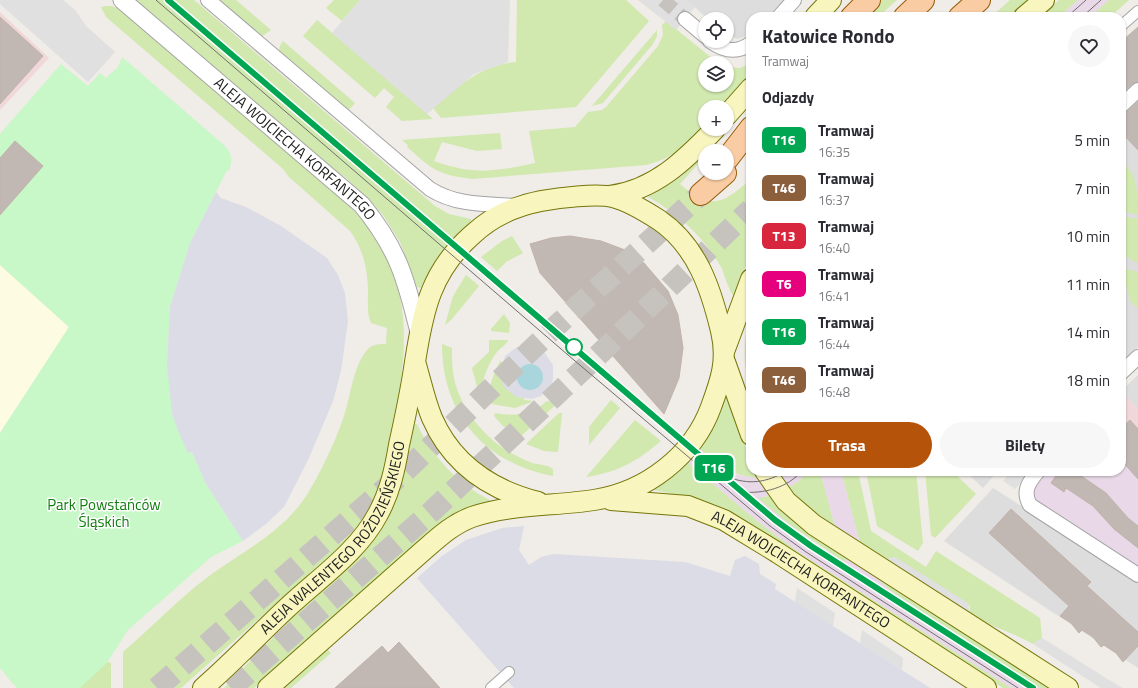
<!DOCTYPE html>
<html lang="pl">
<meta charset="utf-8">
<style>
body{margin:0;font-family:"Titillium Web",sans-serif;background:#f7f7f7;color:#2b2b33;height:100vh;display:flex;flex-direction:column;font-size:15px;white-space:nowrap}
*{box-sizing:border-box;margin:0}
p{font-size:13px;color:#7c7c81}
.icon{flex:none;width:22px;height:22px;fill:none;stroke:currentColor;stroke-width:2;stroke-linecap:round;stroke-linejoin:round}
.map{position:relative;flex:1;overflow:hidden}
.side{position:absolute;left:746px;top:12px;width:380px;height:464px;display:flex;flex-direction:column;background:#fff;border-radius:16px;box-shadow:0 1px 3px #0004}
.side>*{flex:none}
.badge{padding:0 8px;border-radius:6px;font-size:14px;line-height:26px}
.fabs{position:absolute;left:698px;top:12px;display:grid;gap:8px}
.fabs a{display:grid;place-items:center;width:36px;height:36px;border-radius:50%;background:#fff;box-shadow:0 1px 3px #0004;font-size:20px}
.map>.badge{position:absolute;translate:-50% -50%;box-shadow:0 0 0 2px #fff}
h2{padding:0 16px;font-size:15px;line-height:36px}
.round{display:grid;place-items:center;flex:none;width:42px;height:42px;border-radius:21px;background:#f7f7f7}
.overview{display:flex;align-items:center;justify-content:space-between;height:68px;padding:0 16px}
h1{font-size:19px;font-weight:700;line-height:30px}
.primary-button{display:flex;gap:8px;margin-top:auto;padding:8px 16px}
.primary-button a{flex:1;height:46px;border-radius:24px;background:#b45309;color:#fff;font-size:16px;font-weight:700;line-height:46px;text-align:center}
.primary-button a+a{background:#f7f7f7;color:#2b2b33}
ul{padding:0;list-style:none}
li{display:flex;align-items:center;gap:12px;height:48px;padding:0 16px}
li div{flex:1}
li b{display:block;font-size:15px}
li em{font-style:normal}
li .badge{min-width:44px;font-weight:700;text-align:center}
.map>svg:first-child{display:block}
.residential{fill:#dedddd}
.commercial{fill:#f0d7d9}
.industrial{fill:#e9d9e8}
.education{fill:#fefbe3}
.grass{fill:#d1e8af}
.park{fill:#c8f8c7}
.parking{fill:#e0e0e0}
.plaza{fill:#dbdce6}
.water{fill:#a9d6dc}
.building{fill:#c1b8b4;stroke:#c2b2aa}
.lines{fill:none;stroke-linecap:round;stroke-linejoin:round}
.minor-tunnel{stroke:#c6c3bf;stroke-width:14;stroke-dasharray:14 7;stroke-linecap:butt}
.primary-tunnel{stroke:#c6c3bf;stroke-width:22;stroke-dasharray:22 11;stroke-linecap:butt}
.pedestrian-casing{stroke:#a4a4a4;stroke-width:12}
.minor-casing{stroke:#a4a4a4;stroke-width:16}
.tertiary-casing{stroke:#a4a4a4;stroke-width:19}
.secondary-casing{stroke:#757609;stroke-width:22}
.primary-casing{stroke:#975905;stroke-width:24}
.pedestrian{stroke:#fff;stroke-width:10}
.minor{stroke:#fff;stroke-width:14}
.tertiary{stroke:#fff;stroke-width:17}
.secondary{stroke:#f8f5be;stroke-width:20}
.primary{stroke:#f9cca4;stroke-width:22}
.tram{stroke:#6e6e6e;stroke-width:1}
.line-casing{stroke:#fff;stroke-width:9}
.line{stroke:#00a651;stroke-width:6}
.stop-dot{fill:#fff;stroke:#00a651;stroke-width:2}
.labels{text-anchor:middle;stroke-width:3;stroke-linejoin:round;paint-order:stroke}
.street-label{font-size:15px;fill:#202020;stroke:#fff}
.park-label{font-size:15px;fill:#117d10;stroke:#fff}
</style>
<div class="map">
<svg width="1138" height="688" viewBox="0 0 1138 688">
<rect width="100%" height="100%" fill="#f0ece7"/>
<g class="residential">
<path d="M687 0H784L769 17H751V34L738 39 727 35V19H708Z"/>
<path d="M1138 101V347L1121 362V116Z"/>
<path d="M1138 375V409L1121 391Z"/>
<path d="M965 471H998L983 488Z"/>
<path d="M993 488 1138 581V668L944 541Z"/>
</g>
<g class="commercial">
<path d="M0 12 49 58 0 110Z"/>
<path d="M1121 391 1138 409V453L1121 469Z"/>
</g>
<g class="industrial">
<path d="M1078 0H1109L1090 17H1059Z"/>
<path d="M699 448 721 467 734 474 758 478 769 495 759 499 806 537 846 563 845 557 872 574 891 591 1040 688H1011L801 554 757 521 687 462Z"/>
<path d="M1138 453V569L1037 503 1033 496 1035 485 1047 471H1109L1114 475 1121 471V469Z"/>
<path d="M776 471H808L799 481 788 488Z"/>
<path d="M820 471H841L860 543 835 527Z"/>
</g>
<path class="education" d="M0 265 69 327 0 433Z"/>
<g class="grass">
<path d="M130 0H194L435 206 449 214 471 219V223C449 241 433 262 421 288L417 287 400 242 383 215 371 202 345 177 301 146Z"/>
<path d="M216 0H236L271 30 261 37Z"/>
<path d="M334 0H360L342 21 326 8Z"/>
<path d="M517 0H626L649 21 576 107 441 118 433 108C458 86 481 65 516 62Z"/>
<path d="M881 0H897L878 17H864Z"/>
<path d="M1010 0H1029L1010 17H991Z"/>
<path d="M1059 0H1078L1059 17H1040Z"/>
<path d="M1109 0H1129L1110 17H1090Z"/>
<path d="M106 6H112L120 10 346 203C353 210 361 217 367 225 425 301 401 380 386 465 377 497 363 522 341 546L181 688H123V652C147 631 170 608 195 587 233 555 281 537 308 493 322 470 334 444 343 419 351 397 352 366 369 348 374 344 380 344 386 344L387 328 371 323C367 314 368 304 368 294 368 271 364 250 350 231L289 177 282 168 106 17 101 7Z"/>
<path d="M317 20 433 119 402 121 386 107 394 97 384 88 375 98 303 36Z"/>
<path d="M666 21 718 63H705V85H727V67L740 68 751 63V74L721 107H705V125C688 144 672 159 646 165L472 179C436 174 433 170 407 147L408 145 402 140 500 133 502 149 477 151 442 142 434 161C474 175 495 172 535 163L529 131 575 127 588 112 602 110 606 107 658 46 663 35 662 25Z"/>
<path d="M657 30V36L653 44 603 103 592 106Z"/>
<path d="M283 41 355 103 347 112 278 53 280 46Z"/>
<path d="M705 153V156L680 184C711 211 723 204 751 179V250L735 297C729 293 725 275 721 267 703 236 679 214 648 197L682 176Z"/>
<path d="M1121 164C1138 168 1138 199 1138 215L1121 211Z"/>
<path d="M1121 216 1138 219V264L1121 253Z"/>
<path d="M512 236 523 253 506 262 497 271 481 257 502 241Z"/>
<path d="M1122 268 1138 272V309L1130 301Z"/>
<path d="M466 275 479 286 452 319 445 325 453 296Z"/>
<path d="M751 312V396C743 367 742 341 751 312Z"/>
<path d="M504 314 510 323 509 333 491 331V329Z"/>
<path d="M489 340H508C506 346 501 347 497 352 488 364 483 377 481 393L479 394 472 368 489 352Z"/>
<path d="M442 344 452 348C452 356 452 364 453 372 457 406 486 441 515 455 521 458 527 461 532 463 539 465 547 464 553 469V476C484 463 442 414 442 344Z"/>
<path d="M500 361 502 362 500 372 525 400 534 401 515 408 492 404C484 393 495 372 500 361Z"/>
<path d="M728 393 751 463V471H755L758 478C732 476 718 464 699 448L715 423Z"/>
<path d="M611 400 620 408 589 445V427Z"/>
<path d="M547 401 559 402 521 436 519 437 503 426 494 416 495 413C514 417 532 414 547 401Z"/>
<path d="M559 413H562L558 452 544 451 526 444Z"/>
<path d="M635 420 661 441C636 462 618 472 586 477Z"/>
<path d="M414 424H417C433 457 458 485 492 501L491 502 464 509 439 524 254 688H224L293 617 347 567Z"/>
<path d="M687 462 757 521 801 554 1011 688H1003L750 523 702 500 654 490Z"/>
<path d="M808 471H820L835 527 811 511 788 488 799 481Z"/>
<path d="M841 471H858L871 531 926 567 936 551 1040 618 1042 638 1033 644C1013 632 989 627 970 613V606L860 543Z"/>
<path d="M866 471H916L923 543 918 551 877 526Z"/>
<path d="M925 471H952L976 494 935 538 931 535Z"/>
<path d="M769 496 798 526 845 557 846 563 790 525 758 498Z"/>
<path d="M872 574 1050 688H1040L891 591Z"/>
<path d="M327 649 331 653 291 688H283Z"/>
<path d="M108 662 111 663V688H17L5 674 6 672Z"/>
</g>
<path class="park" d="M122 57 224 145C232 154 233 159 229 171L227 170 190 243 170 307 167 364 188 453 192 452 206 484 243 541 211 557 128 630 106 664 80 688H17L0 668V433L69 327 0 265V134L61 64 88 86 100 73 106 78 118 67Z"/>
<g class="parking">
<path d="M0 0H63L75 10 86 26 115 52 88 82 0 4Z"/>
<path d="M360 0H510L508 62 474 74 427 114 332 33Z"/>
<path d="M638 0H687L695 7 676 30Z"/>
<path d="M1011 471H1031L1015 489 1003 481Z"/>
<path d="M895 557 968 603 970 613 885 559Z"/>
<path d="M797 588 835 613 833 626 795 602Z"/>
<path d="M862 630 903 658 902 670 860 644Z"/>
<path d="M1042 638 1122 688H1101L1033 644Z"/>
</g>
<g class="plaza">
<path d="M216 192 221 198 246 207 281 226 327 258 338 275 345 293 348 321 341 371 333 401 309 458 284 507 266 524 243 541 206 484 192 452 188 453 179 433 172 414 167 364 170 307 190 243Z"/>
<path d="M524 346 538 348 544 352 553 365V379L551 386 541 396 532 399 516 397 504 387 501 380 500 372 505 356 517 347Z"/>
<path d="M524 526 519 550 529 565 541 557 553 554 685 562 730 576 735 560 745 556 759 564 760 574 776 584 775 589 930 688H514L417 578 442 556 466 540 502 528Z"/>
</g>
<circle class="water" cx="530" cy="377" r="13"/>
<g class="building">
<path d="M0 17 43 56 0 104Z"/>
<path d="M1138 27V82L1132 84 1121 94V42Z"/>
<path d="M1138 102V150L1121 132V114L1127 112Z"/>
<path d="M15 141 43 166 0 215V158Z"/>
<path d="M570 236 601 241 625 250 644 263 668 291 678 315 683 348 679 378 664 414 540 273 530 244 551 238Z"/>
<path d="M1130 420 1138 429V479L1121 460V428Z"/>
<path d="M1059 471H1074L1106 493 1128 518 1138 526V548L1114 529 1093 506 1066 488 1064 492 1051 483Z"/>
<path d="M1011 509 1091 582 1087 586 1138 632V646L1123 662 1116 653 1104 645 1101 647 1093 637 1082 630 1079 633 1071 623 1060 616 1069 606 989 533Z"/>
<path d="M399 642 440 688H335L382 646 388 653Z"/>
</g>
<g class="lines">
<path class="minor-tunnel" d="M663 0 685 19"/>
<g class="primary-tunnel">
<path d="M157 688 403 473 554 328 701 194"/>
<path d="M231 688 430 513 591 362 751 209"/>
</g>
<g class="pedestrian-casing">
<g id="pedestrian">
<path d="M1121 26 1138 11"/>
<path d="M491 688 509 672"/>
</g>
</g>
<g class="minor-casing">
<g id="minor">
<path d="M208 0 430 189C457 206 487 204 518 206"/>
<path d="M779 17 794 0"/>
<path d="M685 19 705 36"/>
<path d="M710 41C724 51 737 54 751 43"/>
<path d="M1121 106 1138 90"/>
<path d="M1121 373 1138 357"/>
<path d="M1038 471C1029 482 1022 491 1030 505L1138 575"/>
</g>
</g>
<g class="tertiary-casing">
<g id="tertiary">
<path id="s1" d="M122 0 362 205C398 249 406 279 419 332"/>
</g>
</g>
<g class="secondary-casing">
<g id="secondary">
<path d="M815 17 831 0"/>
<path d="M1024 17 1044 0"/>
<path d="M727 115 751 88"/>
<path d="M610 196C655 190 685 160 715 129"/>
<path d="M725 349 751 279"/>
<path d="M725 362 751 435"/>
<path d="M416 365C421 382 425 401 432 418 452 464 491 490 538 502"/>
<path d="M765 471 786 501 814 525 1068 688"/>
<path id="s2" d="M611 500 688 506 724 520 778 553 986 688"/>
<path id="s3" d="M203 688C233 662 259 634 288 607 319 578 358 552 378 514 390 492 395 469 399 445 405 418 411 390 415 362 423 310 431 271 472 235 491 217 515 206 541 201 558 198 597 193 613 197 629 201 645 211 659 220 697 246 711 289 721 331 728 360 721 380 711 407 693 456 646 492 594 500 556 506 508 504 472 517 453 524 439 537 424 550L268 688"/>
</g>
</g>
<g class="primary-casing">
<g id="primary">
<path d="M852 17 869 0"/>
<path d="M905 17 923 0"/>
<path d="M960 17 979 0"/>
<path d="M727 159 751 128"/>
<path d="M701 194 725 173"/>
</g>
</g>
<use href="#pedestrian" class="pedestrian"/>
<use href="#minor" class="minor"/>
<use href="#tertiary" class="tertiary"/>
<use href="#secondary" class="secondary"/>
<use href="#primary" class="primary"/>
<g class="tram">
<path d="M156 0 568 355 770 526 806 552 1018 688"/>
<path d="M168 0 775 520 811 546 1033 688"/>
<path d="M1067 17 1086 0"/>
<path d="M1082 17 1101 0"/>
<path d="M728 477C748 485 767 483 786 471"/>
<path d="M742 492C764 494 787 488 802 471"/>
</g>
</g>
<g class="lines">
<g class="line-casing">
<path id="line" d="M168 0 775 520 811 546 1033 688"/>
</g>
<use href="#line" class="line"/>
</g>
<circle class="stop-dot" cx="574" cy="347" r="8"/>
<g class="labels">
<g class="street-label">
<text dy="5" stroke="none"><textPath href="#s1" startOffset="228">ALEJA WOJCIECHA KORFANTEGO</textPath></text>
<text dy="5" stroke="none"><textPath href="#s3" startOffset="203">ALEJA WALENTEGO ROŹDZIEŃSKIEGO</textPath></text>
<text dy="5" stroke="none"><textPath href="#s2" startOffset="207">ALEJA WOJCIECHA KORFANTEGO</textPath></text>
</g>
<g class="park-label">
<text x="104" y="510">Park Powstańców<tspan x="104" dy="17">Śląskich</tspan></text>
</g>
</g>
</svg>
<div class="fabs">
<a><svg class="icon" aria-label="locate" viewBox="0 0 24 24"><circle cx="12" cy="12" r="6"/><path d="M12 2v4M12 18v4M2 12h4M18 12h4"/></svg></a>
<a><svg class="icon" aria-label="layers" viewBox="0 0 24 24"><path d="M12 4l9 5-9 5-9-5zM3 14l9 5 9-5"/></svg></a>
<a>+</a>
<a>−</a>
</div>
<b class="badge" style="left:714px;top:468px;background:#00a651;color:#fff">T16</b>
<section class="side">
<div class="overview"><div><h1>Katowice Rondo</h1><p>Tramwaj</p></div><a class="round"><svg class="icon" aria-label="heart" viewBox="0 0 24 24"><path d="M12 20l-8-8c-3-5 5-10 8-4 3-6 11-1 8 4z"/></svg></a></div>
<h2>Odjazdy</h2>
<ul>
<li><span class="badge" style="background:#00a651;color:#fff">T16</span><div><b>Tramwaj</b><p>16:35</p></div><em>5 min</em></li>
<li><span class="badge" style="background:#8b5e3c;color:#fff">T46</span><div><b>Tramwaj</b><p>16:37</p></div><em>7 min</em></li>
<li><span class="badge" style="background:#d7263d;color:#fff">T13</span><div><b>Tramwaj</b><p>16:40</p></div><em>10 min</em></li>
<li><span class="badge" style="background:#e6007e;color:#fff">T6</span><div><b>Tramwaj</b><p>16:41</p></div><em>11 min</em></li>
<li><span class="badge" style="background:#00a651;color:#fff">T16</span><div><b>Tramwaj</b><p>16:44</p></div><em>14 min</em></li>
<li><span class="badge" style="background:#8b5e3c;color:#fff">T46</span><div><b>Tramwaj</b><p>16:48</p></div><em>18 min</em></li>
</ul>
<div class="primary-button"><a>Trasa</a><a>Bilety</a></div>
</section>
</div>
